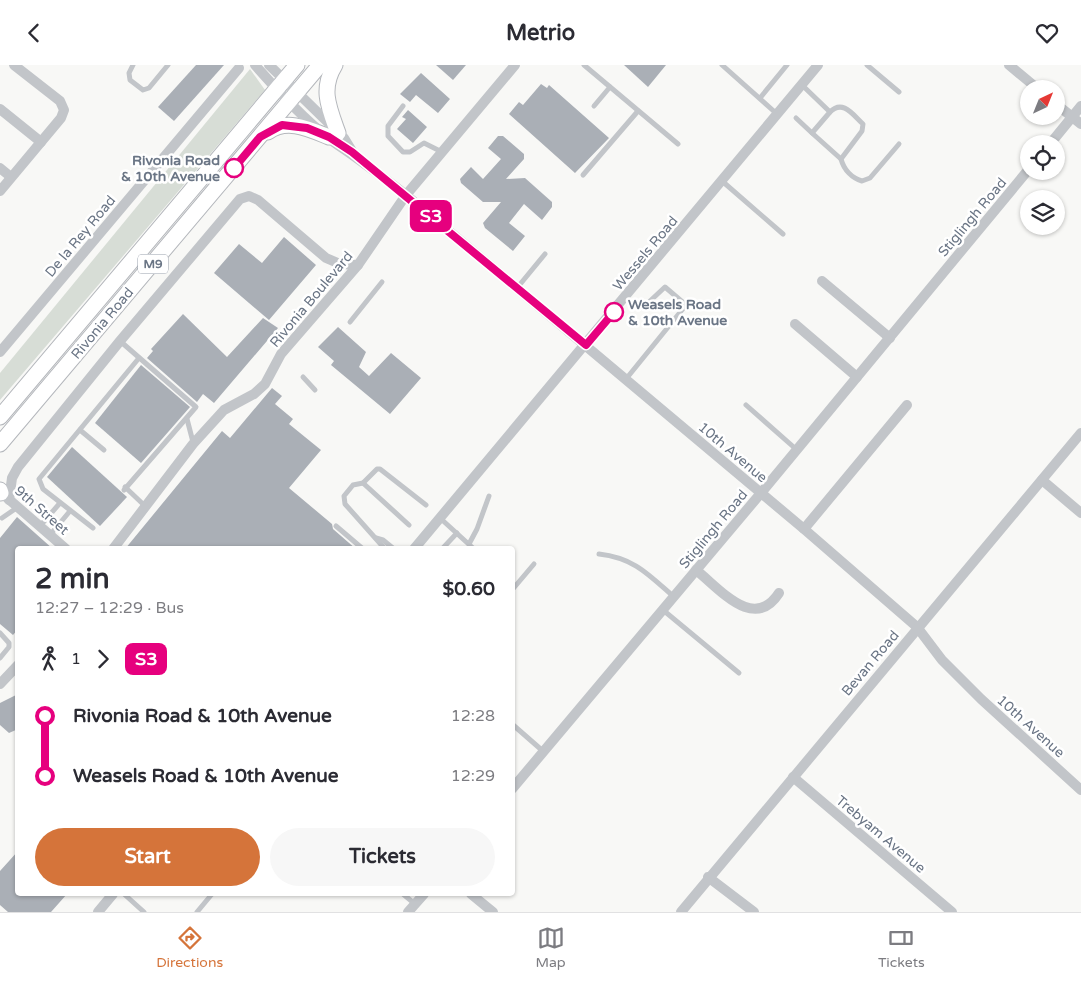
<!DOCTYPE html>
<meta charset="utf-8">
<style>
body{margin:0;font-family:"Varela Round",sans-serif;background:#f7f7f7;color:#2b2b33;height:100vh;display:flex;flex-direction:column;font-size:19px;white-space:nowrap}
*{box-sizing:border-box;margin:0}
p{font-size:16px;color:#7c7c81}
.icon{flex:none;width:28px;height:28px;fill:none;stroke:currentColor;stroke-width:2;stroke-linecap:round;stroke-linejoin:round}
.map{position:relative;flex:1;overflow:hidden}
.sheet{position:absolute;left:15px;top:481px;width:500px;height:350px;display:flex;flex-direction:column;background:#fff;border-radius:5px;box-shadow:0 1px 4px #0004}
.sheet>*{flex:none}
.badge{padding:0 10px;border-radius:8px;font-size:18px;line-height:32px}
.needle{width:32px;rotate:43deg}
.tools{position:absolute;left:1020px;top:15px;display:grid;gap:10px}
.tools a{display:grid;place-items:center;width:45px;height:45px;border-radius:50%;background:#fff;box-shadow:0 1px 4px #0004;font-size:25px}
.map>.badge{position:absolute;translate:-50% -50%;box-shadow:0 0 0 2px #fff}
.legs{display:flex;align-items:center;gap:8px;height:55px;padding:0 20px;font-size:16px}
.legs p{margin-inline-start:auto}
.head{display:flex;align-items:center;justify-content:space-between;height:85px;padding:0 20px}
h1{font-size:28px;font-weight:800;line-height:38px}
.cta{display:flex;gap:10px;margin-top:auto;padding:10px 20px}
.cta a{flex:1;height:58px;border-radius:30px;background:#d5743a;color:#fff;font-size:20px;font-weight:800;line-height:58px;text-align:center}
.cta a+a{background:#f7f7f7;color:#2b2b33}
ul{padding:0 20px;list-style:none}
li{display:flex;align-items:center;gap:18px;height:60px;font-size:19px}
li i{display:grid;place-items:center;width:8px;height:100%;margin:0 6px;background:currentColor}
li i::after{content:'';width:12px;height:12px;margin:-6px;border:4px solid;border-radius:50%;background:#fff}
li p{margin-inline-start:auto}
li:first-child i{background:linear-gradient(#0000 50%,currentColor 0)}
li:last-child i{background:linear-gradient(currentColor 50%,#0000 0)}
header{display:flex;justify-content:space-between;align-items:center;height:65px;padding:0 20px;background:#fff;font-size:22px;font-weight:800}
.tabs{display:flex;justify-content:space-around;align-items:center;height:70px;border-top:1px solid #e1e1e2;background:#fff;font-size:14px;color:#7c7c81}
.tabs a{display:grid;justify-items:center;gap:2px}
.tabs .active{color:#d5743a}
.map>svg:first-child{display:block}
.green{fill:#d7ddd6}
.building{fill:#aaafb6}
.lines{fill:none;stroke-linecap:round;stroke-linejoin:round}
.primary-casing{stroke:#b4b7bc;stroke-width:17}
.service{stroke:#c2c5c9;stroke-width:5}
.minor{stroke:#c2c5c9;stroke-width:10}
.primary{stroke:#fff;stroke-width:15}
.line-1-casing{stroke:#fff;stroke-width:11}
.line-1{stroke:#e6007e;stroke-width:8}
.stop-1-dot{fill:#fff;stroke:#e6007e;stroke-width:2.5}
.labels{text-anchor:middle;stroke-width:5;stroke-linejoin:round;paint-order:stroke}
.shield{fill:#fff;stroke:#979eaa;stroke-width:1}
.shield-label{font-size:12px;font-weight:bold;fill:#6a7585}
.stop-label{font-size:14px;font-weight:bold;fill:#6a7585;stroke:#fff;text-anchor:end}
.street-label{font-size:14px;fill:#6a7585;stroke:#fff}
</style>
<header><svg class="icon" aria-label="back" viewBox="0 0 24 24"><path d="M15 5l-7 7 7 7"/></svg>Metrio<svg class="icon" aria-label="heart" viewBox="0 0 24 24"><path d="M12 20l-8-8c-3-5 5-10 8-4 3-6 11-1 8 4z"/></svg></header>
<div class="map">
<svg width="1081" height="847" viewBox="0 0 1081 847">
<rect width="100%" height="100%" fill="#f8f8f6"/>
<path class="green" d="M250 4 265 25 0 335V308Z"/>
<g class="building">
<path d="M196 0H224L174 56 158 42Z"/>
<path d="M436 0H466L453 15Z"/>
<path d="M624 0H666L648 22Z"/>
<path d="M421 8 450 34 438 48 416 30 410 37 400 29Z"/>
<path d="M541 19 547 23 549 20 609 73 575 108 509 49 519 37 523 40Z"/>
<path d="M408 45 427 62 413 78 397 64 406 54 402 52Z"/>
<path d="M498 71H503L524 89V94L506 114 525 113 552 137V142L542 155 524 139 509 158 525 171 513 186 485 163 483 158 501 137H483L461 118 460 114 471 102 483 114 501 94 488 83Z"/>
<path d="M284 172 316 200 269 255 214 208 239 179 262 198Z"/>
<path d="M183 249 227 292 263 253 278 263 214 338 203 329 197 337 147 293 153 286 151 284Z"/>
<path d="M338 262 366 287 359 302 369 311 391 288 421 313 390 349 331 300 334 296 318 282Z"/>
<path d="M141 300 190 342 141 398 95 358Z"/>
<path d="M272 323 282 331 275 339 293 354 289 359 321 385 289 423 332 459 333 464 356 484H125L222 366 230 373Z"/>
<path d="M72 382 127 432 100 461 47 412Z"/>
<path d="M17 452 53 484H18V564L13 570 0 559V473Z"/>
<path d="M18 629V664L9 668 0 660V638Z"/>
<path d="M18 786V829H67L51 847H8L0 840V806Z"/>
</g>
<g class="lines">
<g class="primary-casing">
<g id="primary">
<path d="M335 0C320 24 329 43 338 68"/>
<path d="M268 67C287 53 309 64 329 72"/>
<path d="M0 352 297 0"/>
<path d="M0 379 320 0"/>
<path d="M0 425 1 428"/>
</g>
</g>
<g class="service">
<path d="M133 0 129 8 130 15 143 25 149 23 168 0"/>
<path d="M584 0 678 79"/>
<path d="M722 0 777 49"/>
<path d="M867 0 899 27"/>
<path d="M760 33 787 0"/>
<path d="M403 41 388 61V71L403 87H410L424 78 442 87"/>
<path d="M594 41 610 22"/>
<path d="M830 47C843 34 853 50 863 59L862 66 841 94C844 105 852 113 862 116L870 113 899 79"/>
<path d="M796 53 812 68 830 47 802 20"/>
<path d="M812 68 841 94"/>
<path d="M583 110 638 46"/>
<path d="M722 116 783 169"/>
<path d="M517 223 545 189"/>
<path d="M350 257 382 217"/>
<path d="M120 276 196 342 124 425"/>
<path d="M303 312 315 325"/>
<path d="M626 314 686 240 665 222 649 237"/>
<path d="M746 340 797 385"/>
<path d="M187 354 193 377"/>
<path d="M80 365 104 385"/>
<path d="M363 418 409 460"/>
<path d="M125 422 145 441"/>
<path d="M2 453 18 442"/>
<path d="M440 453 474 484"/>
<path d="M40 461 60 438"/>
<path d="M336 461 363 484"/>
<path d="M93 463 43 424 39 414 139 293"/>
<path d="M50 470 70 446"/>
<path d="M376 473 383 475 394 484"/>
<path d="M469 479 477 464 489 431"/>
<path d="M385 484 345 439 344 431 353 420 363 418 377 404H380L426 440"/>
<path d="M442 484 457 468"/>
<path d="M599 489C634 493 648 509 674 532"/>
<path d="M512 525 534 499"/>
<path d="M663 545 739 608"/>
<path d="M0 568 9 578V582L0 593"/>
<path d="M512 659 544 687"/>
<path d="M124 829 144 847"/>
<path d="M403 829 415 839"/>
<path d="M197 847 212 829"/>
</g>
<g class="minor">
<path d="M255 0C277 25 311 62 338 80 362 96 384 113 406 130L804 464 917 562 942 595 981 634 1081 725"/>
<path d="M269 0 344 73 352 86"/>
<path d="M1009 0 1038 24"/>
<path d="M1056 39 1081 59"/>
<path d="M0 44 41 77"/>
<path d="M1050 79 1081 41"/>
<path d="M0 103 11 112"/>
<path d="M0 126 61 53 64 45 60 36 14 0"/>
<path d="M822 216 890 273"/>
<path d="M795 259 857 312"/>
<path d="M0 287 239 3"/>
<path d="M1042 415 1081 448"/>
<path d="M5 431 66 484"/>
<path d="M9 435 12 413 18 402 120 276 240 134 249 131 258 135 326 193 340 199 358 200"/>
<path d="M804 464 907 340"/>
<path d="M113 484 193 379 224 345 254 329 265 319 281 289 358 200 406 130 515 0"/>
<path d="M414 484 818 0"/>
<path d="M696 505C720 524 754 567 779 528"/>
<path d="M0 619 18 600"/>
<path d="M793 712 952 847"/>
<path d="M512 724 761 428 1029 104"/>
<path d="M708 812 754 847"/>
<path d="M471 829 493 847"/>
<path d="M98 847 113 829"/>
<path d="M408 847 424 829"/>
<path d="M681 847 1081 368"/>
</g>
<use href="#primary" class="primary"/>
</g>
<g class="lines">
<g class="line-1-casing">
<path id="line-1" d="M234 103 260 72 282 60 307 63 329 72 352 87 586 280 614 247"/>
</g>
<use href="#line-1" class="line-1"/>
</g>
<g class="stop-1-dot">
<circle cx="234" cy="103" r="9"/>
<circle cx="614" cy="247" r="9"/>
</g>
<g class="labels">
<rect class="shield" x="138" y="189.5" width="30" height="19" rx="4"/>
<g class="shield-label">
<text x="153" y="203">M9</text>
</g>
<g class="stop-label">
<text x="220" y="100">Rivonia Road<tspan x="220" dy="16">&amp; 10th Avenue</tspan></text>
<text x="628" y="244" text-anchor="start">Weasels Road<tspan x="628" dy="16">&amp; 10th Avenue</tspan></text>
</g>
<g class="street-label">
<text transform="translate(972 152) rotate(-50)" y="5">Stiglingh Road</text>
<text transform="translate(80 171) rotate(-50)" y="5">De la Rey Road</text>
<text transform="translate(645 188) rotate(-50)" y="5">Wessels Road</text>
<text transform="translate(311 234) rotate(-50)" y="5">Rivonia Boulevard</text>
<text transform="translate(102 258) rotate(-50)" y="5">Rivonia Road</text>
<text transform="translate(733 387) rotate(40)" y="5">10th Avenue</text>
<text transform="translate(42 445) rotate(41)" y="5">9th Street</text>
<text transform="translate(713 464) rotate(-50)" y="5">Stiglingh Road</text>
<text transform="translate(870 598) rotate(-50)" y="5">Bevan Road</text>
<text transform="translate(1031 661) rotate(42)" y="5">10th Avenue</text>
<text transform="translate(881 769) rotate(40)" y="5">Trebyam Avenue</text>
</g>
</g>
</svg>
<div class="tools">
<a><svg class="needle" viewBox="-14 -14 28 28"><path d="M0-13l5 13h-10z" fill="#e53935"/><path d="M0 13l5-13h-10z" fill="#7c7c81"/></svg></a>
<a><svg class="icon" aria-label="locate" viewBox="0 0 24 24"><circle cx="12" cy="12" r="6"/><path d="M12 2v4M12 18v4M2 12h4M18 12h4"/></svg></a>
<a><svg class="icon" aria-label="layers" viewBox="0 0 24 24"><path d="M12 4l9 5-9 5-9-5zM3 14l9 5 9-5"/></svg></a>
</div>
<b class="badge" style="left:431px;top:151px;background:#e6007e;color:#fff">S3</b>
<section class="sheet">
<div class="head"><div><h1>2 min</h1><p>12:27 – 12:29 · Bus</p></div><b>$0.60</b></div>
<div class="legs"><svg class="icon" aria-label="walk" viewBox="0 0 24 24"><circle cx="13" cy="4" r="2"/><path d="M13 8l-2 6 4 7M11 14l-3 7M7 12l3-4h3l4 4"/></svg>1<svg class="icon" aria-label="forward" viewBox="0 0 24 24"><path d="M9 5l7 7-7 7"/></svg><b class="badge" style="background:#e6007e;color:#fff">S3</b></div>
<ul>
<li><i style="color:#e6007e"></i><b>Rivonia Road &amp; 10th Avenue</b><p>12:28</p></li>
<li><i style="color:#e6007e"></i><b>Weasels Road &amp; 10th Avenue</b><p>12:29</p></li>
</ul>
<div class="cta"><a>Start</a><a>Tickets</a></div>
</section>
</div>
<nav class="tabs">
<a class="active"><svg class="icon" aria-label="directions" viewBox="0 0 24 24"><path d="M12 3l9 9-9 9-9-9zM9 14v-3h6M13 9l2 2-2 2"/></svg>Directions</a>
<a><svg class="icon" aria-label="map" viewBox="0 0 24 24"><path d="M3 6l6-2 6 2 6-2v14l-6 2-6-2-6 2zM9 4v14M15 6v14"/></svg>Map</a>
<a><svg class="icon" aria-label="tickets" viewBox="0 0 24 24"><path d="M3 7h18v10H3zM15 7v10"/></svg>Tickets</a>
</nav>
